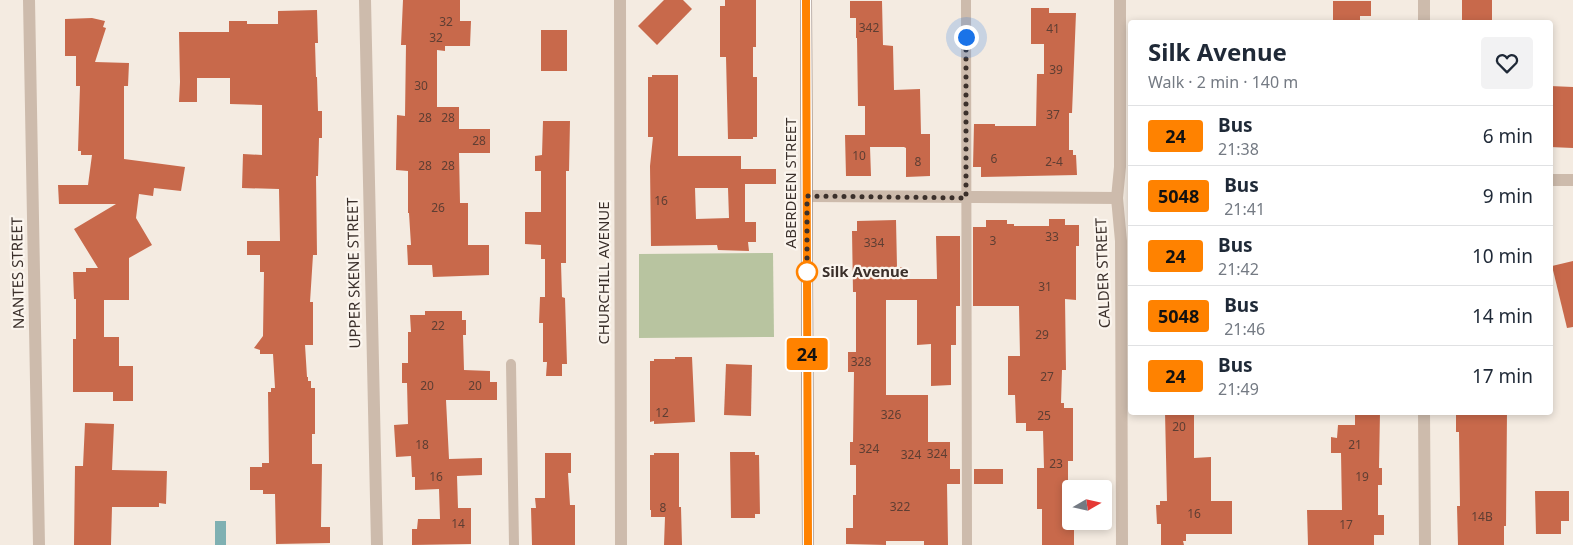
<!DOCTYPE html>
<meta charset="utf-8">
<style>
body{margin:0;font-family:"Noto Sans",sans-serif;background:#f2f2f3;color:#1f2937;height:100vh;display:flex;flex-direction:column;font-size:19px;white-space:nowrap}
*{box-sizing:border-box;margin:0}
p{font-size:16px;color:#747a83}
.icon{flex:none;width:28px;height:28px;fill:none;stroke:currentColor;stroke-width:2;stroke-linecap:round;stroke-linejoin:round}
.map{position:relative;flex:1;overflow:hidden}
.drawer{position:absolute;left:1128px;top:20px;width:425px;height:395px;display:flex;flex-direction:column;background:#fff;border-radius:5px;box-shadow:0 2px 8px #0003}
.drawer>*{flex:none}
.badge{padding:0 10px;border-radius:4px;font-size:18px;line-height:32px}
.needle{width:32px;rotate:81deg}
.controls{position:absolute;left:1062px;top:480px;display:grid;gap:10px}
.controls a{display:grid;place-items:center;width:50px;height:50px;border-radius:5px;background:#fff;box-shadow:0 2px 8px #0003;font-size:25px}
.you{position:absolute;width:25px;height:25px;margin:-12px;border:4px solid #fff;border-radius:50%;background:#1a73e8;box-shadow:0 0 0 8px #1a73e833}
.map>.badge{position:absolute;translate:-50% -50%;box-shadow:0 0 0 2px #fff}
.round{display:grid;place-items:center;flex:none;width:52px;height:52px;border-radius:5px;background:#f2f2f3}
.overview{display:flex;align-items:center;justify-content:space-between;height:85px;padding:0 20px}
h1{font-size:24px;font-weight:700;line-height:38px}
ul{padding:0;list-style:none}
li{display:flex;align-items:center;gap:15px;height:60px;padding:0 20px;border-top:1px solid #e0e1e3}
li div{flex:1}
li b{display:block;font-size:19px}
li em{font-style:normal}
li .badge{min-width:55px;font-weight:700;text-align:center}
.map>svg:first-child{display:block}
.green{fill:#b8c4a0}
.water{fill:#7fb0b2}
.building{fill:#c8694b;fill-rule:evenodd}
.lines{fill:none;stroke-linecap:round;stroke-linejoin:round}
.service{stroke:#cdbbac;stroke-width:10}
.minor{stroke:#cdbbac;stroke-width:12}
.primary{stroke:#7d675c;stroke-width:12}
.line-casing{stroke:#fff;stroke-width:11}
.line{stroke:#ff8200;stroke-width:8}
.walk{stroke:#3b302b;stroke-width:5;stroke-dasharray:0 9}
.stop-dot{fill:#fff;stroke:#ff8200;stroke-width:2.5}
.labels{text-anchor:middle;stroke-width:4.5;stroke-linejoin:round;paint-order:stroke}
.number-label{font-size:12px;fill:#5e3e33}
.street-label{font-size:15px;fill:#3b302b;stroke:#fbf5ee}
.stop-label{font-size:15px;font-weight:bold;fill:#3b302b;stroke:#fbf5ee;text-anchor:start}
</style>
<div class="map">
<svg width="1573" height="545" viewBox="0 0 1573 545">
<rect width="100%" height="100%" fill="#f4ebe1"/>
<path class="green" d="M773 253 774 337 639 338V254Z"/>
<rect class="water" x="215" y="521" width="11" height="24"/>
<g class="building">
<path d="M403 0H460V21H471L470 46H445V51L437 50V107H459V129H490V153H459L460 203H468V245H489V275L433 277 432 265H408L407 245H411L409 213H408V171L396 170 397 115 405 116 406 45H401Z"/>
<path d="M664 0H683L692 9 657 45 638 26Z"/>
<path d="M725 0H756V47H753V77H757V137H753V139H728L726 57H720V6H725Z"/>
<rect x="1462" y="0" width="30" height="22"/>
<path d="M850 1H882L883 45 893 46 894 90 920 89 921 134H930V176L906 177V148L904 147H870L871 176H846L845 135H865V106H858L857 38H856V18H850Z"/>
<path d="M1333 1H1371V16H1360V22H1333Z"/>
<path d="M1031 8H1049V13H1076L1072 113H1069V150H1073V155H1076L1077 175 981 177V167H973L974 124H995V126H1036L1037 74H1044V44H1031Z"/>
<path d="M317 10 318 43H315L316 77H317L318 111H322V138H319L318 176H316L317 255H313L310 302H313V345H305L307 377H308V381H311V388H315V434H312V464H322L321 527H330V543L276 544 275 494H263V490H250V467H262V463H269L268 392H271V388H275L273 354H260V350L254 348 263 336 264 272H260V255H247V241H280L279 189 242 188 243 154 262 155V105L230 104V78H197V102H179L180 82 179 32H229V21H247V24H278V11Z"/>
<path d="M92 18 105 21 103 27 106 28 95 62 129 63 128 86H124V159L185 167 181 191 154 188 153 196 139 194 136 218 152 245 129 258V300H104V337H119V366H133V401H113V392H73V339H76V299H74L73 272H86V268H98L74 229 116 204H59L58 185H88L92 155H81V151H78L80 86H76V56H65V19Z"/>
<rect x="541" y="30" width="26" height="41"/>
<path d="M652 75H678V156H741V169H776V184H745V222H756V242H748L749 251 718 250 717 245 651 246 650 166 653 137H648V77H652ZM695 188H728L729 218 696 219Z"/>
<path d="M1550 86 1573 87V148L1550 147Z"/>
<path d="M543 121H570L569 171H566V263H561L562 297 565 298 567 364H562V376H546L547 362H543V323H539L540 297H545V259H541V245L525 244V212H541V171H535V156L542 155Z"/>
<path d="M1049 219H1065V225H1079V246H1076V300L1065 299 1066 370H1062L1061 403H1064V408H1073V461H1068V491H1071V530H1074V545H1042V509H1037V468H1044L1043 431H1026V423H1016L1015 395H1008V356H1020L1019 306H973V227H986V220H1007V224H1014V226H1049Z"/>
<path d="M896 220 897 267H906V279H937L936 236H960V306H956V345H951V385L931 386V344L917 345V300H886V395H928V442H950V469H960V484H947L948 545H924V541H886V545L846 544V528H853V495H856V465H850V442H853L854 372H848V352H856V292H853L852 231H857V221Z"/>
<path d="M1573 261V327L1567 328 1552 266Z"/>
<path d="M425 311H462V320H466V335H463L464 370 490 371V382H497V400H446L449 459 482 458V475L457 476 458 508H471V544L412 545V529H417L418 519H440L439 489 415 490V477H412L411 456 396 457 394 425 408 424 407 383H402V363H408V332H411L410 315H425Z"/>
<path d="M675 357H692L695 422 654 424V421L650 422V361H654V359H675Z"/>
<path d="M726 364 752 365 751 416 724 415Z"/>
<path d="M1165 412H1194V458L1211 457V501H1232V534H1186V541H1183L1184 545H1161V524H1157L1156 505H1160V501H1167Z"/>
<path d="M1355 412H1380L1379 468H1382V485H1378V515H1384V535H1374V545H1308L1307 510H1342L1341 453H1331V437L1337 438 1338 425H1355Z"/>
<path d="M1456 412H1507L1506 526H1504V545H1458L1457 506H1460L1459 432H1456Z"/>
<path d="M85 423 114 424 112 470 167 471 166 504 159 503V507H112L111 545H74L75 466H83Z"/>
<path d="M730 452H755V455H759L760 514H755V518H731Z"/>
<path d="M545 453H571V473H568L570 505H575V545H532L531 508H536L535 498H545Z"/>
<path d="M654 453H679V507H681L682 545H664L665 517H651V510H650V455H654Z"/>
<rect x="974" y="469" width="29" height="15"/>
<path d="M1535 491H1569V521H1561V534H1536Z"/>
</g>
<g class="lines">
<g class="service">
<path d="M966 0 967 545"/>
<path d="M511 364 514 545"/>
</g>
<g class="minor">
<path d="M29 0 39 545"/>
<path d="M365 0 377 545"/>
<path d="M620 0 621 545"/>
<path d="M1120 0V167L1117 198 1121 241 1122 545"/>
<path d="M1424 0V22"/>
<path d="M1550 180H1573"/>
<path d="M807 196 1117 198"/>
<path d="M1424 412 1425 545"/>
</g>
<path class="primary" d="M806 0 808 545"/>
</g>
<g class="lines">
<g class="line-casing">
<path id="line" d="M806 0 808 545"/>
</g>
<use href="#line" class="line"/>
<path class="walk" d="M807 272V274V196L966 198V37"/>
</g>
<circle class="stop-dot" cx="807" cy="272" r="10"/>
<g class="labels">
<g class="number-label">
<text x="446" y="26">32</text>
<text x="869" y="32">342</text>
<text x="1053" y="33">41</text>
<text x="436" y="42">32</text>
<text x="1056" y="74">39</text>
<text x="421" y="90">30</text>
<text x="1053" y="119">37</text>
<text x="425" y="122">28</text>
<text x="448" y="122">28</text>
<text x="479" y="145">28</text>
<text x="859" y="160">10</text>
<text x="994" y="163">6</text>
<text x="918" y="166">8</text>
<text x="1054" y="166">2-4</text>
<text x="425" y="170">28</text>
<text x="448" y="170">28</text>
<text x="661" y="205">16</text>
<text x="438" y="212">26</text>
<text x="1052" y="241">33</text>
<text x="993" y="245">3</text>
<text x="874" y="247">334</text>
<text x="1045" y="291">31</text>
<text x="438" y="330">22</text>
<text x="1042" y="339">29</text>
<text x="861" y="366">328</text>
<text x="1047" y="381">27</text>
<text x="427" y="390">20</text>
<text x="475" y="390">20</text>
<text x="662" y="417">12</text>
<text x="891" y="419">326</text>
<text x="1044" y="420">25</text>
<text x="1179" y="431">20</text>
<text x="422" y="449">18</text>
<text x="1355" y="449">21</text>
<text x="869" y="453">324</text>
<text x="937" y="458">324</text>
<text x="911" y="459">324</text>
<text x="1056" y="468">23</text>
<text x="436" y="481">16</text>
<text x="1362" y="481">19</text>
<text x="900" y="511">322</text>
<text x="663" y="512">8</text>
<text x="1194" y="518">16</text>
<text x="1482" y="521">14B</text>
<text x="458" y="528">14</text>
<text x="1346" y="529">17</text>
</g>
<g class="street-label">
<text transform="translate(791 183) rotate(-90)" y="5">ABERDEEN STREET</text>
<text transform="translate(18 273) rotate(-91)" y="5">NANTES STREET</text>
<text transform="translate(354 273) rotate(-91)" y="5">UPPER SKENE STREET</text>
<text transform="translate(604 273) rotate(-90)" y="5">CHURCHILL AVENUE</text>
<text transform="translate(1103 273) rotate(-92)" y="5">CALDER STREET</text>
</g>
<g class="stop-label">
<text x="822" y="277">Silk Avenue</text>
</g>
</g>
</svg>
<div class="controls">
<a><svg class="needle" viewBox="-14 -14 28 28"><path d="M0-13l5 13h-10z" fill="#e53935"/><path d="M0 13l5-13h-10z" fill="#747a83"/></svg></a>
</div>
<div class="you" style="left:966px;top:37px"></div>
<b class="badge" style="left:807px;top:354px;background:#ff8200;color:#111">24</b>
<section class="drawer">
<div class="overview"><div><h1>Silk Avenue</h1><p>Walk · 2 min · 140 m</p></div><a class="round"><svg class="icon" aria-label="heart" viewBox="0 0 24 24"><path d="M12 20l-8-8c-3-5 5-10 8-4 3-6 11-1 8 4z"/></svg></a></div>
<ul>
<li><span class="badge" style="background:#ff8200;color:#111">24</span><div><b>Bus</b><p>21:38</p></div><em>6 min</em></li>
<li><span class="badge" style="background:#ff8200;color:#111">5048</span><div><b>Bus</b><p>21:41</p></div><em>9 min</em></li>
<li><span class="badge" style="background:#ff8200;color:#111">24</span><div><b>Bus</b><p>21:42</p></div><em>10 min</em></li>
<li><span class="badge" style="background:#ff8200;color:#111">5048</span><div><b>Bus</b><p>21:46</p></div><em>14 min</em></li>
<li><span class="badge" style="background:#ff8200;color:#111">24</span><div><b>Bus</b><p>21:49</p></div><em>17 min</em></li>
</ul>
</section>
</div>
